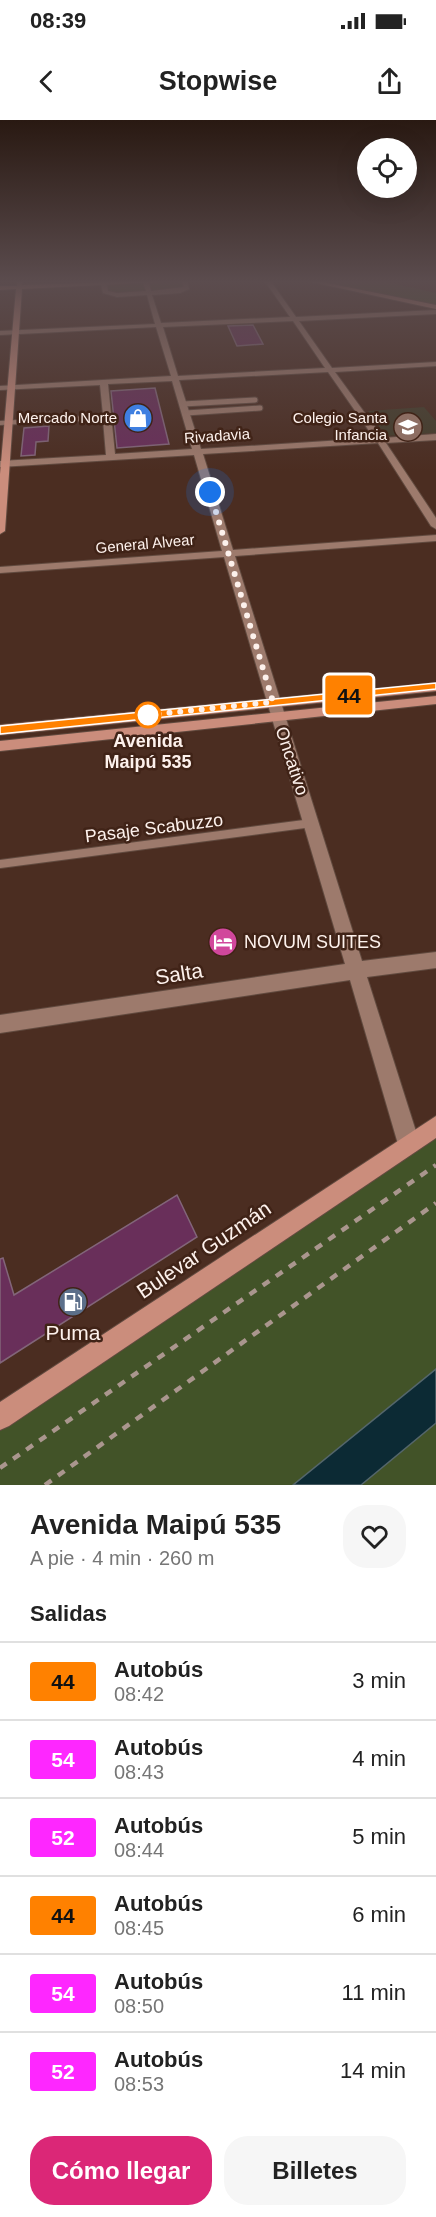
<!DOCTYPE html>
<html lang="es">
<meta charset="utf-8">
<style>
body{margin:0;font-family:Arial,sans-serif;background:#f6f6f6;color:#222;height:100vh;display:flex;flex-direction:column;font-size:22px;white-space:nowrap}
*{box-sizing:border-box;margin:0}
p{font-size:20px;color:#767676}
.icon{flex:none;width:33px;height:33px;fill:none;stroke:currentColor;stroke-width:2;stroke-linecap:round;stroke-linejoin:round}
.map{position:relative;height:1365px;overflow:hidden}
.drawer{display:flex;flex-direction:column;background:#fff;flex:1}
.drawer>*{flex:none}
.badge{padding:0 12px;border-radius:4px;font-size:21px;line-height:39px}
.buttons{position:absolute;left:357px;top:18px;display:grid;gap:12px}
.buttons a{display:grid;place-items:center;width:60px;height:60px;border-radius:50%;background:#fff;box-shadow:0 6px 24px #0002;font-size:30px}
.you{position:absolute;width:30px;height:30px;margin:-15px;border:4px solid #fff;border-radius:50%;background:#1a73e8;box-shadow:0 0 0 9px #1a73e833}
.map>.badge{position:absolute;translate:-50% -50%;box-shadow:0 0 0 3px #fff}
h2{padding:0 30px;font-size:22px;line-height:54px}
.round{display:grid;place-items:center;flex:none;width:63px;height:63px;border-radius:24px;background:#f6f6f6}
.overview{display:flex;align-items:center;justify-content:space-between;height:102px;padding:0 30px}
h1{font-size:28px;font-weight:700;line-height:45px}
.cta{display:flex;gap:12px;margin-top:auto;padding:12px 30px}
.cta a{flex:1;height:69px;border-radius:24px;background:#db2777;color:#fff;font-size:24px;font-weight:700;line-height:69px;text-align:center}
.cta a+a{background:#f6f6f6;color:#222}
ul{padding:0;list-style:none}
li{display:flex;align-items:center;gap:18px;height:78px;padding:0 30px;border-top:2px solid #e0e0e0}
li div{flex:1}
li b{display:block;font-size:22px}
li em{font-style:normal}
li .badge{min-width:66px;font-weight:700;text-align:center}
.status{display:flex;justify-content:space-between;align-items:center;height:42px;padding:0 30px;background:#fff;direction:ltr}
.status svg{height:16px;fill:currentColor}
header{display:flex;justify-content:space-between;align-items:center;height:78px;padding:0 30px;background:#fff;font-size:27px;font-weight:700}
.map>svg:first-child{display:block}
.education{fill:#443d2b}
.green{fill:#425328}
.water{fill:#0c2a34;stroke:#54666b;stroke-width:1.5}
.building{fill:#692f5a;stroke:#826579;stroke-width:1.5}
.lines{fill:none;stroke-linecap:round;stroke-linejoin:round}
.lane-far1-casing{stroke:#614a3f;stroke-width:7}
.lane-casing{stroke:#614a3f;stroke-width:10}
.street-casing{stroke:#614a3f;stroke-width:2}
.primary-casing{stroke:#614a3f;stroke-width:2}
.path-far1{stroke:#aa968e;stroke-width:1.5;stroke-dasharray:2 2;stroke-linecap:butt}
.path{stroke:#aa968e;stroke-width:4.5;stroke-dasharray:8 8;stroke-linecap:butt}
.lane-far1{stroke:#9d7a6c;stroke-width:5}
.lane{stroke:#9d7a6c;stroke-width:8}
.street{fill:#9d7a6c;fill-rule:evenodd}
.primary{fill:#cb8d7c;fill-rule:evenodd}
.line{fill:#ff8100;stroke:#fff;stroke-width:1.5}
.walk{stroke:#fdf1ec;stroke-width:6;stroke-dasharray:0 10.8}
.stop-dot{fill:#fff;stroke:#ff8100;stroke-width:3}
.labels{text-anchor:middle;stroke-width:5;stroke-linejoin:round;paint-order:stroke}
.far-poi-label{font-size:15px;fill:#fdf1ec;stroke:#402317;text-anchor:end}
.far-street-label{font-size:15px;fill:#fdf1ec;stroke:#402317}
.stop-label{font-size:18px;font-weight:bold;fill:#fdf1ec;stroke:#402317}
.street-label{font-size:18px;fill:#fdf1ec;stroke:#402317}
.poi-label{font-size:18px;fill:#fdf1ec;stroke:#402317;text-anchor:start}
.near-street-label{font-size:21px;fill:#fdf1ec;stroke:#402317}
.near-poi-label{font-size:21px;fill:#fdf1ec;stroke:#402317}
</style>
<div class="status"><b>08:39</b><svg viewBox="0 0 49 12"><path d="M0 12V9h3v3zM5 12V6h3v6zM10 12V3h3v9zM15 12V0h3v12zM26 1h20v11H26zM47 4h2v5h-2z"/></svg></div>
<header><svg class="icon" aria-label="back" viewBox="0 0 24 24"><path d="M15 5l-7 7 7 7"/></svg>Stopwise<svg class="icon" aria-label="share" viewBox="0 0 24 24"><path d="M12 15V3M7 8l5-5 5 5M5 13v7h14v-7"/></svg></header>
<div class="map">
<svg width="436" height="1365" viewBox="0 0 436 1365">
<rect width="100%" height="100%" fill="#4b2d21"/>
<path class="education" d="M424 287 436 301V313L386 316 368 291Z"/>
<g class="green">
<path d="M103 160H184L187 168 118 175 105 172Z"/>
<path d="M305 160H378L436 173V187Z"/>
<path d="M436 1006V1249L293 1365H0V1297Z"/>
<path d="M436 1303V1365H361Z"/>
</g>
<path class="water" d="M436 1249V1303L361 1365H293Z"/>
<g class="building">
<path d="M253 205 263 224 237 226 228 206Z"/>
<path d="M155 268 169 324 117 328 111 271Z"/>
<path d="M49 306 48 321 36 322 35 335 21 336 24 308Z"/>
<path d="M177 1075 197 1117 0 1243V1139L3 1138 14 1175Z"/>
</g>
<g class="lines">
<g class="lane-far1-casing">
<g id="lane-far1">
<path d="M183 284 255 280"/>
<path d="M186 293 260 288"/>
</g>
</g>
<g class="lane-casing">
<path id="lane" d="M0 744 312 703"/>
</g>
<g class="street-casing">
<path id="street" d="M100 160H106L108 171 117 173 146 171 142 160H148L151 171 184 167 181 160H187L189 169 180 173 152 175 161 203 290 197 264 160H270L296 197 436 190V194L299 201 332 248 436 242V246L335 252 383 318 436 314V320L386 323 436 398V409L431 406 378 323 203 334 233 430 436 415V421L235 436 362 841 436 832V848L367 857 420 1024 416 1031 409 1035 402 1031 398 1024 350 860 0 913V895L345 844 224 437 0 453V447L222 431 194 335 0 347V341L106 335 103 300 0 305V301L103 295 100 265 0 270V266L171 256 156 207 0 215V211L155 204 147 175 117 177 103 173ZM293 201 325 248 178 256 163 207ZM328 252 374 318 201 329 179 260ZM172 261 192 329 115 334 108 264Z"/>
</g>
<g class="primary-casing">
<g id="primary">
<path d="M17 160H23L22 165 195 160 22 169 5 411 0 414V354L16 169 0 170V166H17Z"/>
<path d="M302 160H312L436 185V189Z"/>
<path d="M436 563V571L0 615V605Z"/>
<path d="M436 576V584L0 631V621Z"/>
<path d="M436 996V1018L9 1306 0 1310V1282Z"/>
</g>
</g>
<path class="path-far1" d="M428 160 436 162"/>
<g class="path">
<path d="M0 1348 436 1045"/>
<path d="M45 1365 436 1083"/>
</g>
<use href="#lane-far1" class="lane-far1"/>
<use href="#lane" class="lane"/>
<use href="#street" class="street"/>
<use href="#primary" class="primary"/>
</g>
<linearGradient id="sky" x2="0" y2="1"><stop stop-color="#291912"/><stop offset="0.46" stop-color="#5b4c4e"/><stop offset="1" stop-color="#5b4c4e" stop-opacity="0"/></linearGradient>
<rect width="436" height="351" fill="url(#sky)"/>
<path class="line" d="M436 563V569L0 614V606Z"/>
<g class="lines">
<path class="walk" d="M148 595 273 582 210 372"/>
</g>
<defs>
<g id="shop-disc" transform="scale(1.5)"><circle r="9.5" fill="#3f7fe0" stroke="#402317"/><path d="M-5-2.5h2.3a2.7 3.5 0 0 1 5.4 0H5L5.5 6h-11ZM-1.5-2.5h3a1.5 2.3 0 0 0-3 0Z" fill="#fff"/></g>
<g id="school-disc" transform="scale(1.5)"><circle r="9.5" fill="#8d6e63" stroke="#402317"/><path d="M0-5L7-2L0 1L-7-2ZM-4 1L0 2.5L4 1V4Q0 6-4 4Z" fill="#fff"/></g>
<g id="hotel-disc" transform="scale(1.5)"><circle r="9.5" fill="#d1479c" stroke="#402317"/><path d="M-6-4.5h1.5V1H6V5H4.5V3h-9V5H-6ZM-4 0a1.8 1.8 0 1 1 3.6 0ZM.5 0V-2.5h3Q6-2.5 6 0Z" fill="#fff"/></g>
<g id="fuel-disc" transform="scale(1.5)"><circle r="9.5" fill="#5c6f8a" stroke="#402317"/><path d="M-5.5-6h7V0h2V4h1.3V-2.5L3-4.5l.8-.8L6-3V5H2.5V1h-1V6h-7ZM-4.2-4.7v3.2H.2V-4.7Z" fill="#fff"/></g>
</defs>
<g fill-rule="evenodd">
<use href="#shop-disc" x="138" y="298"/>
<use href="#school-disc" x="408" y="307"/>
<use href="#hotel-disc" x="223" y="822"/>
<use href="#fuel-disc" x="73" y="1182"/>
</g>
<circle class="stop-dot" cx="148" cy="595" r="12"/>
<g class="labels">
<g class="far-poi-label">
<text x="117" y="303">Mercado Norte</text>
<text x="387" y="303">Colegio Santa<tspan x="387" dy="17">Infancia</tspan></text>
</g>
<g class="far-street-label">
<text transform="translate(217 316) rotate(-4)" y="5">Rivadavia</text>
<text transform="translate(145 424) rotate(-5)" y="5">General Alvear</text>
</g>
<g class="stop-label">
<text x="148" y="627">Avenida<tspan x="148" dy="21">Maipú 535</tspan></text>
</g>
<g class="street-label">
<text transform="translate(292 641) rotate(72)" y="6">Oncativo</text>
<text transform="translate(154 708) rotate(-7)" y="6">Pasaje Scabuzzo</text>
</g>
<g class="poi-label">
<text x="244" y="828">NOVUM SUITES</text>
</g>
<g class="near-street-label">
<text transform="translate(179 854) rotate(-9)" y="7">Salta</text>
<text transform="translate(204 1130) rotate(-34)" y="7">Bulevar Guzmán</text>
</g>
<g class="near-poi-label">
<text x="73" y="1220">Puma</text>
</g>
</g>
</svg>
<div class="buttons">
<a><svg class="icon" aria-label="locate" viewBox="0 0 24 24"><circle cx="12" cy="12" r="6"/><path d="M12 2v4M12 18v4M2 12h4M18 12h4"/></svg></a>
</div>
<div class="you" style="left:210px;top:372px"></div>
<b class="badge" style="left:349px;top:575px;background:#ff8100;color:#111">44</b>
</div>
<section class="drawer">
<div class="overview"><div><h1>Avenida Maipú 535</h1><p>A pie · 4 min · 260 m</p></div><a class="round"><svg class="icon" aria-label="heart" viewBox="0 0 24 24"><path d="M12 20l-8-8c-3-5 5-10 8-4 3-6 11-1 8 4z"/></svg></a></div>
<h2>Salidas</h2>
<ul>
<li><span class="badge" style="background:#ff8100;color:#111">44</span><div><b>Autobús</b><p>08:42</p></div><em>3 min</em></li>
<li><span class="badge" style="background:#fe27ff;color:#fff">54</span><div><b>Autobús</b><p>08:43</p></div><em>4 min</em></li>
<li><span class="badge" style="background:#fe27ff;color:#fff">52</span><div><b>Autobús</b><p>08:44</p></div><em>5 min</em></li>
<li><span class="badge" style="background:#ff8100;color:#111">44</span><div><b>Autobús</b><p>08:45</p></div><em>6 min</em></li>
<li><span class="badge" style="background:#fe27ff;color:#fff">54</span><div><b>Autobús</b><p>08:50</p></div><em>11 min</em></li>
<li><span class="badge" style="background:#fe27ff;color:#fff">52</span><div><b>Autobús</b><p>08:53</p></div><em>14 min</em></li>
</ul>
<div class="cta"><a>Cómo llegar</a><a>Billetes</a></div>
</section>
